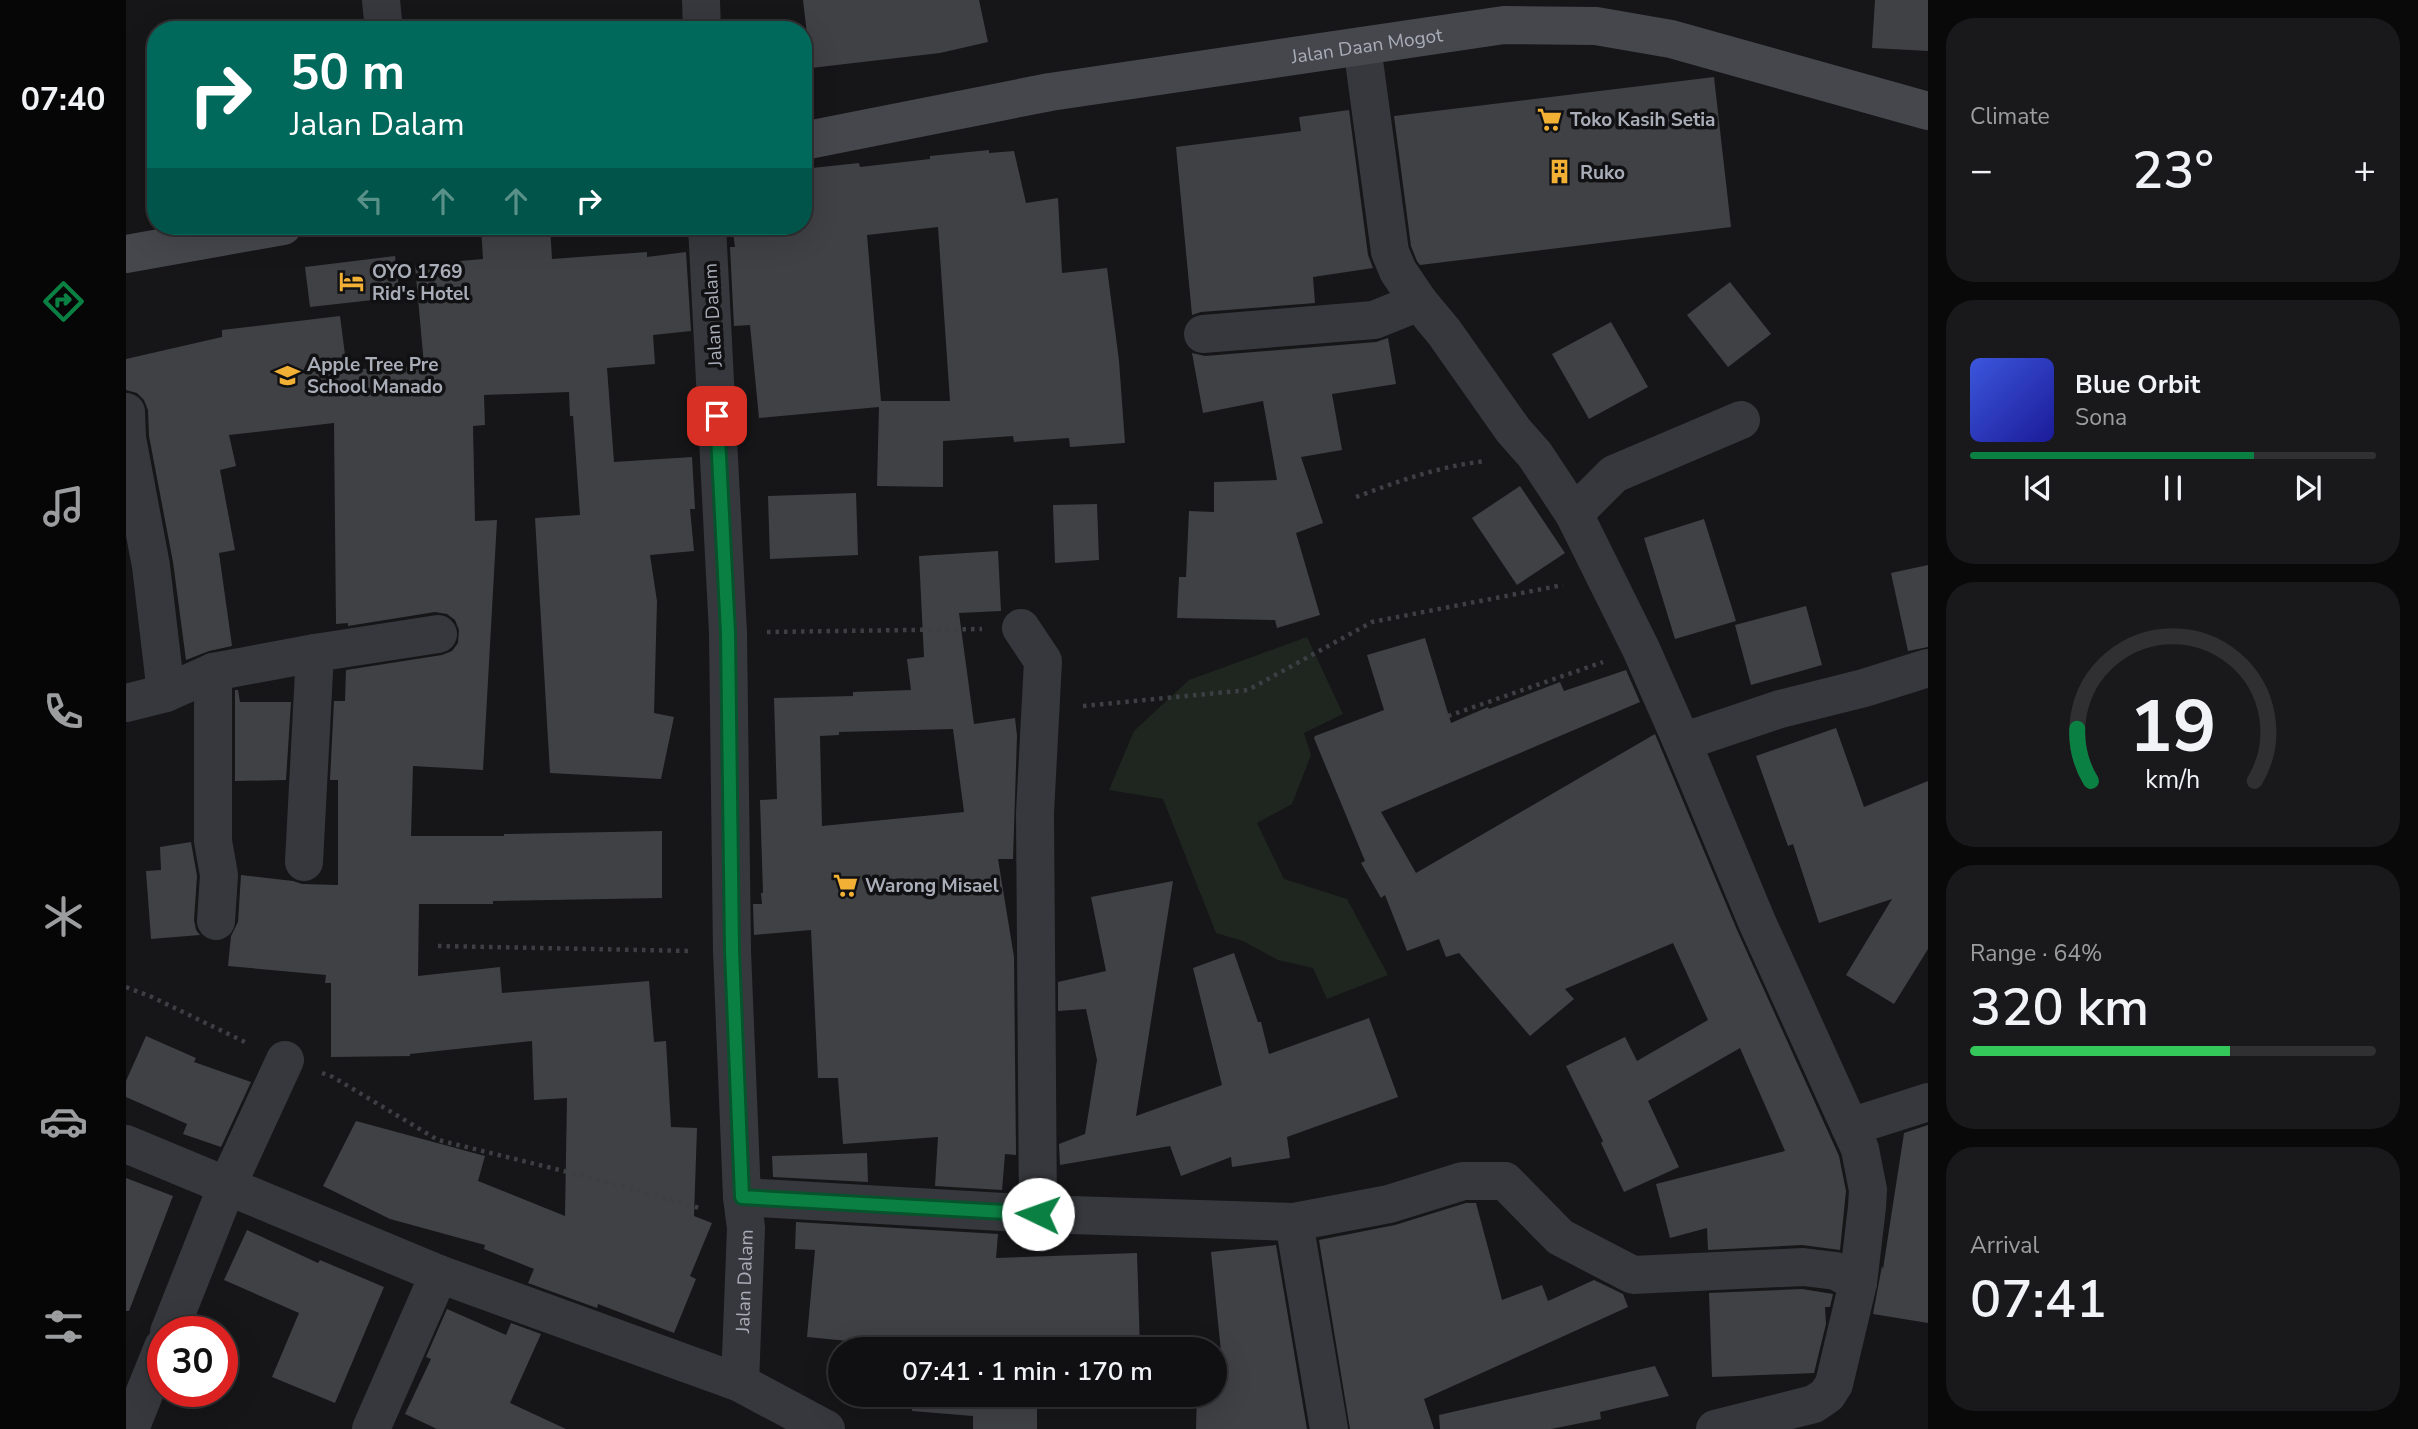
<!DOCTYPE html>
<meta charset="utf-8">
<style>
:root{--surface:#101012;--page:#19191b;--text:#f1f3f6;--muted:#9c9d9f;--line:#303032;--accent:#0b8043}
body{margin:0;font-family:"Nunito Sans",sans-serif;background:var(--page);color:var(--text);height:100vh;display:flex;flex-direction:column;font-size:26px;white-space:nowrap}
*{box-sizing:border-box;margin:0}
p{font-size:23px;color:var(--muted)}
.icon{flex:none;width:38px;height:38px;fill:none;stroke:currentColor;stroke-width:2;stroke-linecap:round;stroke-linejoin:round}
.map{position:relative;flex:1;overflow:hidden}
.drawer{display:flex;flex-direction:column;gap:18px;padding:18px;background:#09090a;width:490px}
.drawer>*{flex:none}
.top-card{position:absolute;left:21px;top:21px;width:665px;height:214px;border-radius:28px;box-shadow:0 7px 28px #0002,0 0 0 2px var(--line);background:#00695c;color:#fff;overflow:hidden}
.speed{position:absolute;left:21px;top:1316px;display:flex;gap:14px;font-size:35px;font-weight:700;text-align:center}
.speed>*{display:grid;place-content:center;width:91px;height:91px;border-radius:50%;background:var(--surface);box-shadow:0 7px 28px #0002,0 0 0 2px var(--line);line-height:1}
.speed .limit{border:10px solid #d22;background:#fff;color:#111}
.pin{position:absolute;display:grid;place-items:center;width:60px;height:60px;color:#fff;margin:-30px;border-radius:14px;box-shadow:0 4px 10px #0006}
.me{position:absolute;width:77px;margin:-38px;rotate:273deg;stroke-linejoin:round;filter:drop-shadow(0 0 5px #0008)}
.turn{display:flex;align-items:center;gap:24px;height:147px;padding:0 28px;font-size:32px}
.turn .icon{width:91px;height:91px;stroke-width:2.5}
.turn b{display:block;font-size:49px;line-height:60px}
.lanes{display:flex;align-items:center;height:66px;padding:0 28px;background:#0003;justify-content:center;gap:35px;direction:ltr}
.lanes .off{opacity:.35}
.big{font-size:52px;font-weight:600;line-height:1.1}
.drawer .widget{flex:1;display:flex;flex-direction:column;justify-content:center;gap:10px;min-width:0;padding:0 24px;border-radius:28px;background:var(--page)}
.drawer .dial{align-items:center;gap:0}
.dial svg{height:182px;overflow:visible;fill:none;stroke:var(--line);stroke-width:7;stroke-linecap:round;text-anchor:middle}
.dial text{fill:var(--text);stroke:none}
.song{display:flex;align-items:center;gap:21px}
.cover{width:84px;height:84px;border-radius:10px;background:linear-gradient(135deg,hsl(230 70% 55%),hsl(240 70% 35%))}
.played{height:7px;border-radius:4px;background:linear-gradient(90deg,var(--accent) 70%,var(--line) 70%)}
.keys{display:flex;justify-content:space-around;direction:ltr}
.heat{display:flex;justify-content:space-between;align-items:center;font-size:38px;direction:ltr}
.charge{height:10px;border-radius:5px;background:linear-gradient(90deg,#34c759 64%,var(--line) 0)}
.trip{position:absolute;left:702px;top:1337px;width:399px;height:70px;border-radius:35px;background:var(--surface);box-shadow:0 7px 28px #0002,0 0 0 2px var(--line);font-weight:600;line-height:70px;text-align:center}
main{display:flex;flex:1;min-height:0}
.tabs{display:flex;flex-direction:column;width:126px;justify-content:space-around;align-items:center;background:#060607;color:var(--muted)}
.tabs .icon{width:49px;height:49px}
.tabs .on{color:var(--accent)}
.tabs b{font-size:32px;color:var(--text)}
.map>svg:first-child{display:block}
</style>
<main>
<nav class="tabs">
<b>07:40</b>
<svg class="icon on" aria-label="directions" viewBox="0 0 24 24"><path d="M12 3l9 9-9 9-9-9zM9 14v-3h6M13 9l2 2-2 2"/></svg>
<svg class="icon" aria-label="music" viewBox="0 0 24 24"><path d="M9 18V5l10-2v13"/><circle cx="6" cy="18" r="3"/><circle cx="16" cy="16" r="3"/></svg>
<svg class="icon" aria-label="phone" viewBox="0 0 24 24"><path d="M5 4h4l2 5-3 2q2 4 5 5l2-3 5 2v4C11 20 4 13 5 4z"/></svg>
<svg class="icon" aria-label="climate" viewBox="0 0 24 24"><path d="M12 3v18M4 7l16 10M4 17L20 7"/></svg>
<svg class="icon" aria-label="car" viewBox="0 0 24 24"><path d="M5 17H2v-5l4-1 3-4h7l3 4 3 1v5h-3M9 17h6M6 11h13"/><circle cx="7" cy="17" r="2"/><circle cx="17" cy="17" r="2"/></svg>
<svg class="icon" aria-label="filters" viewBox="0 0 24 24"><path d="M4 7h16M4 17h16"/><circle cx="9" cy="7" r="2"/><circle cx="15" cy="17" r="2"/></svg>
</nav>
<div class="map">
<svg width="1802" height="1429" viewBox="0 0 1802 1429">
<rect width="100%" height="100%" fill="#161618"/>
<!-- green -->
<path fill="#1e261f" d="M 1181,637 L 1217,714 L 1178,733 L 1185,755 L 1166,804 L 1131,823 L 1158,879 L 1221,899 L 1262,975 L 1201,999 L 1187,968 L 1152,960 L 1117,941 L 1090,933 L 1037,799 L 983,790 L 1008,731 L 1063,680 Z"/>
<!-- building -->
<path fill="#404145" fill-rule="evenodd" d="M 677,0 L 853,0 L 862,42 L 814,53 L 685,68 Z
M 1749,0 L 1802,0 L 1802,51 L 1746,48 Z
M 1588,77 L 1605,227 L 1294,265 L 1291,261 L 1285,246 L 1268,116 Z
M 1223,110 L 1242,255 L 1247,268 L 1187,277 L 1189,303 L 1075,312 L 1066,315 L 1050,147 L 1175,131 L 1173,117 Z
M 863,150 L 863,153 L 888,151 L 900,203 L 932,198 L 936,273 L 981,268 L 993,361 L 999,443 L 944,447 L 943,438 L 888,442 L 887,436 L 817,441 L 817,487 L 751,486 L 753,407 L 633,418 L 624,325 L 608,326 L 604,247 L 609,247 L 606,226 L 677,226 L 677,169 L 733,163 L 734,167 L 804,159 L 804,156 ZM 812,227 L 824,401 L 755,401 L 741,235 Z
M 378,226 L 424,226 L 426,259 L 521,252 L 521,257 L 560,252 L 565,331 L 527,335 L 529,364 L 481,368 L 488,462 L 566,457 L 569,509 L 564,509 L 568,551 L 524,555 L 531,601 L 528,713 L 548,717 L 535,779 L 424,773 L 409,518 L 454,515 L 447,416 L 444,416 L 443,392 L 358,395 L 359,425 L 347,426 L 349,521 L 371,520 L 357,770 L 287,766 L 285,836 L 378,836 L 378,834 L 536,831 L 536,898 L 367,901 L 367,904 L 293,904 L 292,976 L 374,967 L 376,993 L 523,981 L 528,1042 L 540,1041 L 545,1127 L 571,1128 L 568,1216 L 586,1223 L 564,1276 L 570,1279 L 548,1333 L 472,1304 L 471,1308 L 402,1283 L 408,1269 L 358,1249 L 359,1245 L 264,1219 L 197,1186 L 230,1121 L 359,1156 L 352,1181 L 439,1216 L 441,1098 L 408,1100 L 406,1041 L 284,1054 L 284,1056 L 205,1057 L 205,983 L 199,983 L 200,975 L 102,966 L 105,936 L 112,922 L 115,875 L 167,881 L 176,884 L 212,885 L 212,780 L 204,780 L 208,701 L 219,701 L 220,670 L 316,655 L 326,651 L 332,643 L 333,630 L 329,620 L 321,614 L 309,612 L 222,626 L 222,623 L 210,624 L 208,423 L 103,435 L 110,466 L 94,470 L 109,550 L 93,553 L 106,646 L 83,651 L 60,660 L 47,562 L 23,436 L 22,410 L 18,400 L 11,393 L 0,390 L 0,359 L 96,337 L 96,330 L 214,316 L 221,370 L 298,365 L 289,265 L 357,259 L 355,227 Z
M 269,256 L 274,297 L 184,307 L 179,267 Z
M 1604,282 L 1645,334 L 1602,367 L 1561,315 Z
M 1485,322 L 1522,387 L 1463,419 L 1426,354 Z
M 1262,338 L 1270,384 L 1206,394 L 1216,450 L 1175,457 L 1197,523 L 1170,533 L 1194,615 L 1151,628 L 1149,620 L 1051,618 L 1053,577 L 1060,577 L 1063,511 L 1088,512 L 1088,482 L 1151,480 L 1137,401 L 1077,413 L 1066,353 L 1079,356 L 1250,342 Z
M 1394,486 L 1439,553 L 1391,585 L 1346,518 Z
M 730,493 L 732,555 L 644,559 L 642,496 Z
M 971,504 L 973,560 L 929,563 L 927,505 Z
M 1578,519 L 1610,621 L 1549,639 L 1518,538 Z
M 872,551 L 875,611 L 833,613 L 848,724 L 889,718 L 891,736 L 887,859 L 872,859 L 888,957 L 890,1155 L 879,1154 L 876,1190 L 809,1186 L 812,1137 L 717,1144 L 712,1078 L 692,1078 L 685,930 L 628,935 L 627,904 L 636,904 L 635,893 L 637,893 L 634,800 L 651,799 L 648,698 L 727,696 L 727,692 L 785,690 L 781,659 L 798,657 L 793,556 ZM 827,729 L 838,812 L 696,826 L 694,736 L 713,735 L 713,732 Z
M 1802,565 L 1802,647 L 1782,651 L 1765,573 Z
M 1680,606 L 1696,665 L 1625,685 L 1609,625 Z
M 1299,638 L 1325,723 L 1362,707 L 1363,709 L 1434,682 L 1438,691 L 1500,670 L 1514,702 L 1255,812 L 1290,873 L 1529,734 L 1611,930 L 1713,1156 L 1720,1191 L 1714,1250 L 1676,1245 L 1582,1250 L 1581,1228 L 1544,1238 L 1530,1184 L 1659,1151 L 1614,1048 L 1522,1101 L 1553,1167 L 1498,1192 L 1475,1143 L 1477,1141 L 1440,1066 L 1499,1037 L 1511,1061 L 1582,1020 L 1547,943 L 1439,989 L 1448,999 L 1404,1036 L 1333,953 L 1320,957 L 1313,939 L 1281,951 L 1259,895 L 1255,898 L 1235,863 L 1239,861 L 1188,738 L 1189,736 L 1258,710 L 1241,655 Z
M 109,690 L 112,690 L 114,702 L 165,702 L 160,780 L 109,781 Z
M 1710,728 L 1738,807 L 1802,781 L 1802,949 L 1768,1004 L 1720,975 L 1766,899 L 1693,923 L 1667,844 L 1662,846 L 1630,756 Z
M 65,842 L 71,876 L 68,920 L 70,930 L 74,935 L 25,939 L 20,871 L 35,870 L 34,847 Z
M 1047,881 L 1010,1116 L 1096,1085 L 1067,968 L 1108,953 L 1132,1022 L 1135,1022 L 1143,1054 L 1243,1018 L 1272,1097 L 1161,1137 L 1164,1158 L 1106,1167 L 1105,1157 L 1055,1176 L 1044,1146 L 934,1165 L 933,1144 L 959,1134 L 971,1060 L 960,1009 L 932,1011 L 932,982 L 980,971 L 965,897 Z
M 20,1036 L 70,1058 L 68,1062 L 125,1082 L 95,1147 L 57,1134 L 61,1124 L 0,1097 L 0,1081 Z
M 1802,1125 L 1802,1323 L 1747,1314 L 1756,1266 L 1757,1269 L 1778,1133 Z
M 741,1153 L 742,1182 L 647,1177 L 646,1156 Z
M 0,1178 L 47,1196 L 3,1311 L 0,1311 Z
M 1340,1203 L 1350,1203 L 1376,1300 L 1416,1285 L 1422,1301 L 1468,1280 L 1497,1294 L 1502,1307 L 1298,1399 L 1308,1429 L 1224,1429 L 1193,1240 L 1269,1225 Z
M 670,1222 L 872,1234 L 870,1258 L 1011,1253 L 1014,1349 L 722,1349 L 722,1341 L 681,1337 L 689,1250 L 669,1249 Z
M 121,1230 L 192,1263 L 194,1260 L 258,1287 L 209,1403 L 146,1377 L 173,1313 L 98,1280 Z
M 1150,1245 L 1181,1429 L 1070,1429 L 1071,1395 L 1088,1395 L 1088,1382 L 1098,1382 L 1085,1252 Z
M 1676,1289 L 1707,1294 L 1704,1307 L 1699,1307 L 1700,1324 L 1688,1373 L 1586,1377 L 1583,1293 Z
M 321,1309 L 380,1335 L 385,1323 L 415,1334 L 384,1403 L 440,1429 L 311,1429 L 279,1414 L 305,1359 L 300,1357 Z
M 1529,1366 L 1543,1396 L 1474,1412 L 1475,1419 L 1425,1429 L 1314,1429 L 1313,1415 Z
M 788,1395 L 911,1395 L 911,1429 L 847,1429 L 847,1416 L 786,1411 Z"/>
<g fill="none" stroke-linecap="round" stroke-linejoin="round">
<!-- path -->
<path stroke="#3d3f44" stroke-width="4.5" stroke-dasharray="3.5 5" stroke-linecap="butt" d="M 1230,497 C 1273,481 1314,466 1360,461
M 641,632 L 856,629
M 957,706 L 1122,690 L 1246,622 L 1437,585
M 1322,716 L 1477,662
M 312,946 L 566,951
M 0,987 L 26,997 L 123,1044
M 196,1073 L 207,1077 L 312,1140 L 462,1177 L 577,1209"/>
<!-- minor -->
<g stroke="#37383d" stroke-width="38">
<path d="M 575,0 L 576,30"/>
<path d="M 1236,46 L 1264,252 L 1272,271 L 1293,302 L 1318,332 L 1387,430 L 1409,455 L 1448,514 L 1515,649 L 1556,742 L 1631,922 L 1734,1149 L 1742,1190 L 1741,1207 L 1732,1283 L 1708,1384 L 1701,1395 L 1688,1404 L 1589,1429"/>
<path d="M 1077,334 L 1248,320 L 1293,302"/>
<path d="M 0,412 L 1,438 L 25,566 L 40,693"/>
<path d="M 1448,514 L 1488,474 L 1615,420"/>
<path d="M 895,628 L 917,661 L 909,813 L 912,1214"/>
<path d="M 87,672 L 87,841 L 93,875 L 90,921"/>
<path d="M 0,703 L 40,693 L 87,672 L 189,653 L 312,634"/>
<path d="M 1556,742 L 1654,709 L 1738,688 L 1802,668"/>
<path d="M 178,862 L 189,653"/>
<path d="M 1724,1127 L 1802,1102"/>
<path id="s1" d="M 0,1144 L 313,1274 L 614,1383 L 620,1228 L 616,1197 L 606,951 L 602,633 L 581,226"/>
<path d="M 616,1197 L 912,1214 L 1168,1222 L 1263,1204 L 1337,1181 L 1379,1181 L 1434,1237 L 1507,1275 L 1677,1267 L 1710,1271 L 1732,1283"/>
<path d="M 1168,1222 L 1203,1429"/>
<path d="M 43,1332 L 101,1186 L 159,1060"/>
<path d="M 614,1383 L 700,1429"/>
<path d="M 4,1429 L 37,1347"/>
<path d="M 245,1429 L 313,1274"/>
</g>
<!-- tertiary -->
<path stroke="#37383d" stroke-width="38" d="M 255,0 L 258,30"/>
<!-- secondary -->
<g stroke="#45474d" stroke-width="38">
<path id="s2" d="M 677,141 L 924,92 L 1378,25 L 1470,26 L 1545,39 L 1802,111"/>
<path d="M 0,254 L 157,226"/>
</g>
</g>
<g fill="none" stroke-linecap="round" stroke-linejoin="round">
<defs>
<path id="route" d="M 591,416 L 602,633 L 606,951 L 616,1197 L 912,1214"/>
</defs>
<!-- route casing -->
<use href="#route" stroke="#07532c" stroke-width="18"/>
<!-- route -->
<use href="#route" stroke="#0b8043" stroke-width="12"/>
</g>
<!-- icons -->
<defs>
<symbol id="supermarket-bare" viewBox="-9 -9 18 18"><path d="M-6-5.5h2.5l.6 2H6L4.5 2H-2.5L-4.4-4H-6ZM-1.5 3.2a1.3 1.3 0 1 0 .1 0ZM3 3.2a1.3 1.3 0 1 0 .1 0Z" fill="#f2b134" stroke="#111113" stroke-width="2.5" paint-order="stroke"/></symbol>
<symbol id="building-bare" viewBox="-9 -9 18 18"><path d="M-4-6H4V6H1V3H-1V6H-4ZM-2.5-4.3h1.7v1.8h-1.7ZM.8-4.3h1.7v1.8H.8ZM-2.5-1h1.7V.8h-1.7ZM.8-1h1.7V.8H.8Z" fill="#f2b134" stroke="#111113" stroke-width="2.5" paint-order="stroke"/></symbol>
<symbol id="hotel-bare" viewBox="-9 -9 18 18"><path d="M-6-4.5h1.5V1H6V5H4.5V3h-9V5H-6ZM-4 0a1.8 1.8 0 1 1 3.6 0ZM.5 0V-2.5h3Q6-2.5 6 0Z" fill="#f2b134" stroke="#111113" stroke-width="2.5" paint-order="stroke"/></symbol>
<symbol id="school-bare" viewBox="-9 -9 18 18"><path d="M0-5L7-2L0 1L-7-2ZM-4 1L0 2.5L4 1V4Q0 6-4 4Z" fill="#f2b134" stroke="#111113" stroke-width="2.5" paint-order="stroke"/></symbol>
</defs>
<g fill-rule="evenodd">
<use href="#supermarket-bare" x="1406" y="102" width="35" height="35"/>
<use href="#building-bare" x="1416" y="154" width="35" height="35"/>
<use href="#hotel-bare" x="208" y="264" width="35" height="35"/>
<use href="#school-bare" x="144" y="358" width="35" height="35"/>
<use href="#supermarket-bare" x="702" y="868" width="35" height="35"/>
</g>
<g text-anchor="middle" stroke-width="7" stroke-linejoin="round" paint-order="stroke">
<!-- street labels -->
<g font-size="19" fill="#a8adb8" stroke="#111113">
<text dy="7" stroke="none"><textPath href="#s2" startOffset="572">Jalan Daan Mogot</textPath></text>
<text transform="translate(586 315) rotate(-93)" y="7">Jalan Dalam</text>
<text dy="7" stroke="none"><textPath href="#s1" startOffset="761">Jalan Dalam</textPath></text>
</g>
<!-- poi labels -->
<g font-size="19" font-weight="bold" fill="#a8adb8" stroke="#111113" text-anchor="start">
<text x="1444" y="126">Toko Kasih Setia</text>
<text x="1454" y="179">Ruko</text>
<text x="246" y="278">OYO 1769<tspan x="246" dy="22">Rid's Hotel</tspan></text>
<text x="181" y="371">Apple Tree Pre<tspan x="181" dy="22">School Manado</tspan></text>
<text x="739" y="892">Warong Misael</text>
</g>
</g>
</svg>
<div class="speed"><div class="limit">30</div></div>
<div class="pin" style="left:591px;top:416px;background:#d93025"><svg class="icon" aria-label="arrive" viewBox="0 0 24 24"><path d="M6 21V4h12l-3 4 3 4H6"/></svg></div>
<svg class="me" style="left:912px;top:1214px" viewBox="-20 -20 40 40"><circle r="19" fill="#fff"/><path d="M0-13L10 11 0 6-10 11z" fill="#0b8043"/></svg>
<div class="trip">07:41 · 1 min · 170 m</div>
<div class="top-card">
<div class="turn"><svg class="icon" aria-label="right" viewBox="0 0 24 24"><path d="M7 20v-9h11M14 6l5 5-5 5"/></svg><div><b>50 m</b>Jalan Dalam</div></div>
<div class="lanes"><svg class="icon off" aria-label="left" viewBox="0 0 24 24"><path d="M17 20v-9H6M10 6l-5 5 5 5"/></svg><svg class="icon off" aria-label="ahead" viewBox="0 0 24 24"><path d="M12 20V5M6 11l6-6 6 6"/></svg><svg class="icon off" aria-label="ahead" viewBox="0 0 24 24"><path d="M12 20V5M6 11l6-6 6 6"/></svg><svg class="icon" aria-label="right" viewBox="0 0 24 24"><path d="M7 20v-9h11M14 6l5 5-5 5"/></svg></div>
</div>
</div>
<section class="drawer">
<div class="widget"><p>Climate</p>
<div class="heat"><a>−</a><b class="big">23°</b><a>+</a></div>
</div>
<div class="widget">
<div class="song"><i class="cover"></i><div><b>Blue Orbit</b><p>Sona</p></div></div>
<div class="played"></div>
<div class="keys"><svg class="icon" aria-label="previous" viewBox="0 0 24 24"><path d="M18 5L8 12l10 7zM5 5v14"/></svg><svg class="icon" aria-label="pause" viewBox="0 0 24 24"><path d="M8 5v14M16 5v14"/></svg><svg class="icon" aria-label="next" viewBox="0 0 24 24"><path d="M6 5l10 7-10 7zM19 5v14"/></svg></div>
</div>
<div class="widget dial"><svg viewBox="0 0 100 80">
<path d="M14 69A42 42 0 1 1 86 69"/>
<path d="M14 69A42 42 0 0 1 8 46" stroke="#0b8043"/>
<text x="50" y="56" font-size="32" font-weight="700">19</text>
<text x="50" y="72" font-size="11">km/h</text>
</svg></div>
<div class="widget"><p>Range · 64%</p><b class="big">320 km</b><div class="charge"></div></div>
<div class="widget"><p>Arrival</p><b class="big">07:41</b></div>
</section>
</main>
